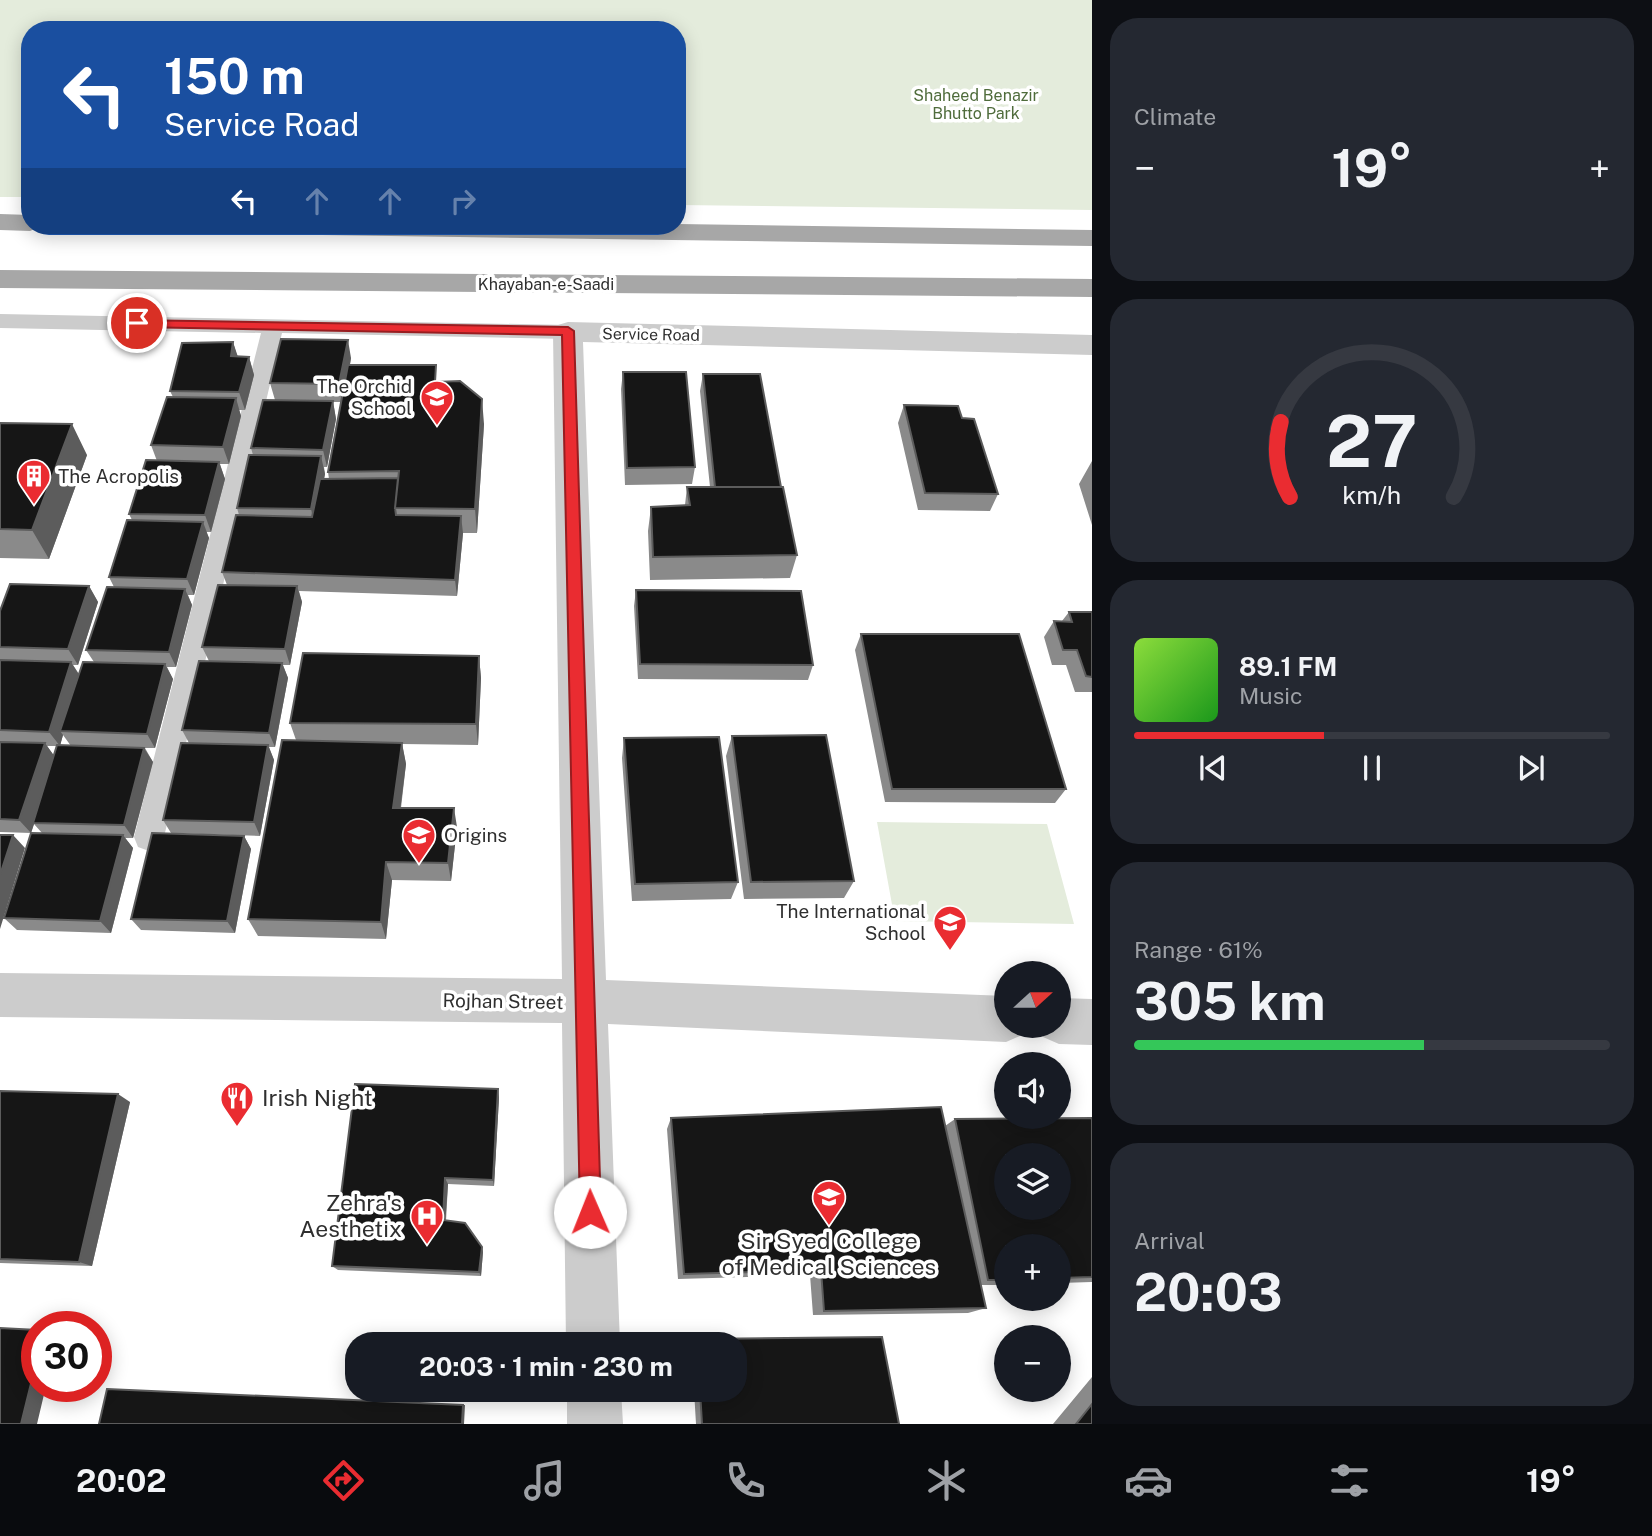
<!DOCTYPE html>
<meta charset="utf-8">
<style>
:root{--surface:#171b24;--page:#242831;--text:#f1f3f6;--muted:#9ea1a6;--line:#363941;--accent:#ea2c31}
body{margin:0;font-family:"Public Sans",sans-serif;background:var(--page);color:var(--text);height:100vh;display:flex;flex-direction:column;font-size:26px;white-space:nowrap}
*{box-sizing:border-box;margin:0}
p{font-size:23px;color:var(--muted)}
.icon{flex:none;width:38px;height:38px;fill:none;stroke:currentColor;stroke-width:2;stroke-linecap:round;stroke-linejoin:round}
.map{position:relative;flex:1;overflow:hidden}
.details{display:flex;flex-direction:column;gap:18px;padding:18px;background:#0d0f14;width:560px}
.details>*{flex:none}
.guide{position:absolute;left:21px;top:21px;width:665px;height:214px;border-radius:28px;box-shadow:0 4px 18px #0003;background:#1a4fa0;color:#fff;overflow:hidden}
.needle{width:46px;rotate:69deg}
.buttons{position:absolute;left:994px;top:961px;display:grid;gap:14px}
.buttons a{display:grid;place-items:center;width:77px;height:77px;border-radius:50%;background:var(--surface);box-shadow:0 4px 18px #0003;font-size:35px}
.speed{position:absolute;left:21px;top:1311px;display:flex;gap:14px;font-size:35px;font-weight:700;text-align:center}
.speed>*{display:grid;place-content:center;width:91px;height:91px;border-radius:50%;background:var(--surface);box-shadow:0 4px 18px #0003;line-height:1}
.speed .limit{border:10px solid #d22;background:#fff;color:#111}
.pin{position:absolute;display:grid;place-items:center;width:60px;height:60px;color:#fff;margin:-30px;border:4px solid #fff;border-radius:50%;box-shadow:0 2px 7px #0007}
.me{position:absolute;width:77px;margin:-38px;rotate:359deg;stroke-linejoin:round;filter:drop-shadow(0 0 5px #0008)}
.turn{display:flex;align-items:center;gap:24px;height:147px;padding:0 28px;font-size:32px}
.turn .icon{width:91px;height:91px;stroke-width:2.5}
.turn b{display:block;font-size:49px;line-height:60px}
.lanes{display:flex;align-items:center;height:66px;padding:0 28px;background:#0003;justify-content:center;gap:35px;direction:ltr}
.lanes .off{opacity:.35}
.big{font-size:52px;font-weight:700;line-height:1.1}
.details .tile{flex:1;display:flex;flex-direction:column;justify-content:center;gap:10px;min-width:0;padding:0 24px;border-radius:28px;background:var(--page)}
.details .dial{align-items:center;gap:0}
.dial svg{height:182px;overflow:visible;fill:none;stroke:var(--line);stroke-width:7;stroke-linecap:round;text-anchor:middle}
.dial text{fill:var(--text);stroke:none}
.song{display:flex;align-items:center;gap:21px}
.cover{width:84px;height:84px;border-radius:10px;background:linear-gradient(135deg,hsl(90 70% 55%),hsl(120 70% 35%))}
.played{height:7px;border-radius:4px;background:linear-gradient(90deg,var(--accent) 40%,var(--line) 40%)}
.keys{display:flex;justify-content:space-around;direction:ltr}
.heat{display:flex;justify-content:space-between;align-items:center;font-size:38px;direction:ltr}
.charge{height:10px;border-radius:5px;background:linear-gradient(90deg,#34c759 61%,var(--line) 0)}
.trip{position:absolute;left:345px;top:1332px;width:402px;height:70px;border-radius:28px;background:var(--surface);box-shadow:0 4px 18px #0003;font-weight:700;line-height:70px;text-align:center}
.menu{display:flex;height:112px;justify-content:space-around;align-items:center;background:#090b0e;color:var(--muted)}
.menu .icon{width:49px;height:49px}
.menu .active{color:var(--accent)}
.menu b{font-size:32px;color:var(--text)}
main{display:flex;flex:1;min-height:0}
.map>svg:first-child{display:block}
</style>
<main>
<div class="map">
<svg width="1092" height="1424" viewBox="0 0 1092 1424">
<rect width="100%" height="100%" fill="#fff"/>
<!-- green -->
<path fill="#e4ecdc" d="M 0,0 L 1092,0 L 1092,210 L 677,205 L 677,30 L 30,30 L 30,197 L 0,197 Z
M 877,822 L 1047,824 L 1074,924 L 895,921 Z"/>
<g fill="none" stroke-linecap="round" stroke-linejoin="round">
<!-- service -->
<path fill="#ccc" fill-rule="evenodd" d="M 0,314 L 568,325 L 579,332 L 568,339 L 282,333 L 164,837 L 160,847 L 149,851 L 138,847 L 134,837 L 261,333 L 0,328 Z"/>
<!-- minor -->
<path fill="#ccc" fill-rule="evenodd" d="M 568,322 L 1092,335 L 1092,355 L 583,342 L 606,980 L 1006,996 L 1006,1026 L 1026,1026 L 1022,1035 L 1006,1042 L 608,1024 L 620,1344 L 566,1344 L 562,1023 L 0,1017 L 0,973 L 562,979 L 553,332 L 558,325 Z
M 1059,998 L 1092,999 L 1092,1045 L 1059,1044 L 1043,1037 L 1038,1026 L 1059,1026 Z
M 567,1390 L 621,1390 L 623,1424 L 567,1424 Z"/>
<!-- primary -->
<path fill="#a7a7a7" fill-rule="evenodd" d="M 0,214 L 30,215 L 30,226 L 42,226 L 30,231 L 0,230 Z
M 677,224 L 1092,230 L 1092,246 L 250,234 L 240,232 L 236,226 Z
M 0,270 L 1092,279 L 1092,297 L 0,288 Z"/>
</g>
<!-- wall -->
<path fill="#8a8a8a" fill-rule="evenodd" d="M 233,342 L 237,356 L 249,357 L 254,375 L 245,410 L 239,410 L 241,416 L 229,464 L 220,464 L 225,479 L 211,532 L 206,532 L 209,538 L 194,595 L 188,595 L 192,605 L 176,667 L 167,667 L 173,679 L 155,748 L 145,748 L 153,762 L 133,838 L 125,838 L 133,848 L 111,933 L 17,930 L 4,918 L 31,833 L 0,832 L 0,611 L 89,586 L 98,602 L 78,665 L 73,665 L 79,674 L 94,662 L 86,650 L 114,587 L 109,577 L 132,520 L 129,514 L 157,461 L 151,445 L 173,397 L 170,391 ZM 63,735 L 71,746 L 60,745 ZM 47,746 L 57,746 L 54,756 ZM 34,824 L 42,833 L 31,833 Z
M 351,358 L 350,365 L 438,382 L 484,424 L 477,533 L 463,533 L 457,596 L 299,591 L 302,602 L 290,665 L 283,665 L 288,678 L 275,747 L 269,747 L 274,760 L 260,836 L 171,833 L 163,820 L 189,743 L 182,730 L 209,661 L 202,647 L 227,585 L 222,572 L 239,515 L 237,508 L 253,455 L 251,448 L 275,400 L 270,383 ZM 333,402 L 341,402 L 328,472 L 329,479 L 324,479 L 325,474 L 324,467 L 327,467 L 336,419 Z
M 623,372 L 695,467 L 692,484 L 625,485 L 621,389 Z
M 703,374 L 781,487 L 797,555 L 790,578 L 650,580 L 648,531 L 651,507 L 685,505 L 687,487 L 710,487 L 700,391 Z
M 904,405 L 962,418 L 998,494 L 990,511 L 918,510 L 898,423 Z
M 0,423 L 87,455 L 49,559 L 0,558 Z
M 1092,461 L 1092,525 L 1079,484 Z
M 636,590 L 813,665 L 808,680 L 638,679 L 634,606 Z
M 1069,612 L 1092,612 L 1092,692 L 1075,692 L 1066,665 L 1052,665 L 1044,637 L 1054,621 L 1062,621 Z
M 861,634 L 1066,789 L 1055,803 L 885,802 L 855,650 Z
M 479,656 L 481,678 L 478,745 L 402,744 L 406,764 L 401,808 L 457,827 L 451,881 L 392,880 L 386,939 L 258,936 L 248,919 L 296,740 L 290,723 Z
M 732,736 L 854,881 L 844,898 L 744,899 L 726,756 Z
M 624,738 L 738,882 L 731,899 L 632,901 L 622,758 Z
M 244,836 L 251,849 L 235,933 L 141,930 L 131,919 Z
M 498,1089 L 499,1098 L 494,1186 L 448,1184 L 446,1221 L 482,1247 L 483,1252 L 481,1276 L 338,1270 L 332,1266 Z
M 0,1091 L 130,1102 L 92,1266 L 0,1263 Z
M 671,1118 L 945,1126 L 955,1119 L 1092,1118 L 1092,1282 L 1059,1283 L 1059,1246 L 1006,1246 L 1006,1285 L 980,1285 L 986,1308 L 968,1313 L 813,1315 L 810,1275 L 678,1279 L 667,1129 Z
M 882,1337 L 899,1424 L 696,1424 L 694,1390 L 735,1390 L 735,1344 L 691,1344 L 691,1342 L 697,1339 Z
M 1092,1377 L 1092,1424 L 1053,1424 Z"/>
<!-- shaded-wall -->
<path fill="#5c5c5c" d="M 348,340 L 351,358 L 343,402 L 339,384 Z
M 233,342 L 239,360 L 231,356 Z
M 249,357 L 254,375 L 245,410 L 239,392 Z
M 236,398 L 241,416 L 229,464 L 223,447 Z
M 482,399 L 484,424 L 477,533 L 475,509 Z
M 333,401 L 336,419 L 327,467 L 323,450 Z
M 72,424 L 87,455 L 49,559 L 32,530 Z
M 321,456 L 325,474 L 315,526 L 311,509 Z
M 219,462 L 225,479 L 211,532 L 205,515 Z
M 461,516 L 463,533 L 457,596 L 455,580 Z
M 203,522 L 209,538 L 194,595 L 187,579 Z
M 89,586 L 98,602 L 78,665 L 68,649 Z
M 297,586 L 302,602 L 290,665 L 285,649 Z
M 185,589 L 192,605 L 176,667 L 169,652 Z
M 479,656 L 481,678 L 478,745 L 476,724 Z
M 71,662 L 81,678 L 60,731 L 63,735 L 60,746 L 49,732 Z
M 282,663 L 288,678 L 275,747 L 269,733 Z
M 165,664 L 173,679 L 155,748 L 147,734 Z
M 45,743 L 55,757 L 33,823 L 34,824 L 31,833 L 19,820 Z
M 402,743 L 406,764 L 398,827 L 393,808 Z
M 268,745 L 274,760 L 260,836 L 254,822 Z
M 144,748 L 153,762 L 133,838 L 124,825 Z
M 454,808 L 457,827 L 451,881 L 448,863 Z
M 13,835 L 25,848 L 0,929 L 0,875 Z
M 123,835 L 133,848 L 111,933 L 100,921 Z
M 244,836 L 251,849 L 235,933 L 227,921 Z
M 386,862 L 392,880 L 386,939 L 381,922 Z
M 498,1089 L 499,1098 L 494,1186 L 493,1180 Z
M 118,1094 L 130,1102 L 92,1266 L 79,1262 Z
M 445,1178 L 448,1184 L 445,1226 L 443,1220 Z
M 482,1247 L 483,1252 L 481,1276 L 479,1272 Z
M 37,1359 L 37,1386 L 46,1386 L 37,1424 L 21,1424 Z
M 463,1405 L 465,1405 L 464,1424 L 462,1424 Z"/>
<!-- building -->
<path fill="#161616" stroke="#5c5c5c" stroke-width="2" fill-rule="evenodd" d="M 281,339 L 348,340 L 339,384 L 270,383 Z
M 233,342 L 231,356 L 249,357 L 239,392 L 170,391 L 182,343 Z
M 348,365 L 436,365 L 435,382 L 460,381 L 482,399 L 475,509 L 395,508 L 399,471 L 328,472 Z
M 623,372 L 686,372 L 695,467 L 627,468 Z
M 703,374 L 760,374 L 781,487 L 715,487 Z
M 167,397 L 236,398 L 223,447 L 151,445 Z
M 263,400 L 333,401 L 323,450 L 251,448 Z
M 904,405 L 958,406 L 962,418 L 974,419 L 998,494 L 925,493 Z
M 0,423 L 72,424 L 32,530 L 0,529 Z
M 249,455 L 321,456 L 311,509 L 237,508 Z
M 146,460 L 219,462 L 205,515 L 129,514 Z
M 398,478 L 395,508 L 396,515 L 461,516 L 455,580 L 222,572 L 236,515 L 312,517 L 320,479 Z
M 687,487 L 783,487 L 797,555 L 653,557 L 651,507 L 690,505 Z
M 127,520 L 203,522 L 187,579 L 109,577 Z
M 10,584 L 89,586 L 68,649 L 0,647 L 0,611 Z
M 218,585 L 297,586 L 285,649 L 202,647 Z
M 107,587 L 185,589 L 169,652 L 86,650 Z
M 636,590 L 801,591 L 813,665 L 640,664 Z
M 1069,612 L 1092,612 L 1092,677 L 1086,676 L 1077,650 L 1063,650 L 1054,621 L 1072,622 Z
M 861,634 L 1019,634 L 1066,789 L 892,789 Z
M 303,653 L 479,656 L 476,724 L 290,723 Z
M 0,660 L 71,662 L 49,732 L 0,730 Z
M 199,661 L 282,663 L 269,733 L 182,730 Z
M 83,662 L 165,664 L 147,734 L 60,731 Z
M 826,735 L 854,881 L 751,882 L 732,736 Z
M 719,737 L 738,882 L 635,884 L 624,738 Z
M 282,740 L 402,743 L 393,808 L 454,808 L 448,863 L 386,862 L 381,922 L 248,919 Z
M 0,742 L 45,743 L 19,820 L 0,819 Z
M 181,743 L 268,745 L 254,822 L 163,820 Z
M 57,745 L 144,748 L 124,825 L 33,823 Z
M 31,833 L 123,835 L 100,921 L 4,918 Z
M 152,833 L 244,836 L 227,921 L 131,919 Z
M 0,835 L 13,835 L 0,875 Z
M 355,1084 L 498,1089 L 493,1180 L 445,1178 L 443,1220 L 465,1223 L 482,1247 L 479,1272 L 332,1266 Z
M 0,1091 L 118,1094 L 79,1262 L 0,1259 Z
M 941,1107 L 986,1308 L 824,1311 L 821,1270 L 684,1274 L 671,1118 Z
M 1092,1118 L 1092,1277 L 1059,1278 L 1059,1246 L 1006,1246 L 1006,1280 L 988,1280 L 955,1119 ZM 1006,1155 L 1059,1155 L 1059,1208 L 1006,1208 Z
M 0,1328 L 37,1330 L 37,1359 L 21,1424 L 0,1424 Z
M 882,1337 L 899,1424 L 702,1424 L 700,1390 L 735,1390 L 735,1344 L 697,1344 L 697,1339 Z
M 107,1389 L 463,1405 L 462,1424 L 99,1424 Z
M 1092,1404 L 1092,1424 L 1076,1424 Z"/>
<!-- route -->
<path fill="#ea2c31" stroke="#981d20" stroke-width="2" d="M 132,320 L 568,327 L 574,331 L 601,1212 L 598,1220 L 590,1223 L 583,1220 L 580,1212 L 562,335 L 137,327 L 132,326 Z"/>
<!-- icons -->
<defs>
<symbol id="school-pin" viewBox="-11 -11 22 30"><path d="M0 17L-7.5 6A9.5 9.5 0 1 1 7.5 6Z" fill="#ea2c31" stroke="#fff"/><path d="M0-5L7-2L0 1L-7-2ZM-4 1L0 2.5L4 1V4Q0 6-4 4Z" fill="#fff"/></symbol>
<symbol id="building-pin" viewBox="-11 -11 22 30"><path d="M0 17L-7.5 6A9.5 9.5 0 1 1 7.5 6Z" fill="#ea2c31" stroke="#fff"/><path d="M-4-6H4V6H1V3H-1V6H-4ZM-2.5-4.3h1.7v1.8h-1.7ZM.8-4.3h1.7v1.8H.8ZM-2.5-1h1.7V.8h-1.7ZM.8-1h1.7V.8H.8Z" fill="#fff"/></symbol>
<symbol id="restaurant-pin" viewBox="-11 -11 22 30"><path d="M0 17L-7.5 6A9.5 9.5 0 1 1 7.5 6Z" fill="#ea2c31" stroke="#fff"/><path d="M-5-6h1v4h1v-4h1v4h1v-4h1v5L-1.5 .5V6h-2V.5L-5-1ZM5-6V6H3V1.5H1.5Q1.5-4 5-6Z" fill="#fff"/></symbol>
<symbol id="university-pin" viewBox="-11 -11 22 30"><path d="M0 17L-7.5 6A9.5 9.5 0 1 1 7.5 6Z" fill="#ea2c31" stroke="#fff"/><path d="M0-5L7-2L0 1L-7-2ZM-4 1L0 2.5L4 1V4Q0 6-4 4Z" fill="#fff"/></symbol>
<symbol id="hospital-pin" viewBox="-11 -11 22 30"><path d="M0 17L-7.5 6A9.5 9.5 0 1 1 7.5 6Z" fill="#ea2c31" stroke="#fff"/><path d="M-5-5h3v3.5h4V-5h3V5h-3V1.5h-4V5h-3Z" fill="#fff"/></symbol>
</defs>
<g fill-rule="evenodd">
<use href="#school-pin" x="418" y="378" width="38" height="52"/>
<use href="#building-pin" x="15" y="457" width="38" height="52"/>
<use href="#school-pin" x="400" y="816" width="38" height="52"/>
<use href="#school-pin" x="931" y="903" width="38" height="52"/>
<use href="#restaurant-pin" x="218" y="1079" width="38" height="52"/>
<use href="#university-pin" x="810" y="1178" width="38" height="52"/>
<use href="#hospital-pin" x="408" y="1197" width="38" height="52"/>
</g>
<g text-anchor="middle" stroke-width="7" stroke-linejoin="round" paint-order="stroke">
<!-- far-park labels -->
<g font-size="16" fill="#4f6c3b" stroke="#fff">
<text x="976" y="101">Shaheed Benazir<tspan x="976" dy="18">Bhutto Park</tspan></text>
</g>
<!-- far-street labels -->
<g font-size="16" fill="#2f2f2f" stroke="#fff">
<text x="546" y="290">Khayaban-e-Saadi</text>
<text transform="translate(651 334) rotate(1)" y="6">Service Road</text>
</g>
<!-- poi labels -->
<g font-size="19" fill="#2f2f2f" stroke="#fff" text-anchor="end">
<text x="412" y="393">The Orchid<tspan x="412" dy="22">School</tspan></text>
<text x="58" y="483" text-anchor="start">The Acropolis</text>
<text x="444" y="842" text-anchor="start">Origins</text>
<text x="926" y="918">The International<tspan x="926" dy="22">School</tspan></text>
</g>
<!-- street labels -->
<g font-size="19" fill="#2f2f2f" stroke="#fff">
<text transform="translate(503 1001) rotate(1)" y="7">Rojhan Street</text>
</g>
<!-- near-poi labels -->
<g font-size="23" fill="#2f2f2f" stroke="#fff" text-anchor="start">
<text x="262" y="1106">Irish Night</text>
<text x="402" y="1211" text-anchor="end">Zehra's<tspan x="402" dy="26">Aesthetix</tspan></text>
<text x="829" y="1249" text-anchor="middle">Sir Syed College<tspan x="829" dy="26">of Medical Sciences</tspan></text>
</g>
</g>
</svg>
<div class="buttons">
<a><svg class="needle" viewBox="-14 -14 28 28"><path d="M0-13l5 13h-10z" fill="#e53935"/><path d="M0 13l5-13h-10z" fill="#9ea1a6"/></svg></a>
<a><svg class="icon" aria-label="sound" viewBox="0 0 24 24"><path d="M4 9h4l5-4v14l-5-4H4zM17 9q2 3 0 6"/></svg></a>
<a><svg class="icon" aria-label="layers" viewBox="0 0 24 24"><path d="M12 4l9 5-9 5-9-5zM3 14l9 5 9-5"/></svg></a>
<a>+</a>
<a>−</a>
</div>
<div class="speed"><div class="limit">30</div></div>
<div class="pin" style="left:137px;top:323px;background:#d93025"><svg class="icon" aria-label="arrive" viewBox="0 0 24 24"><path d="M6 21V4h12l-3 4 3 4H6"/></svg></div>
<svg class="me" style="left:590px;top:1212px" viewBox="-20 -20 40 40"><circle r="19" fill="#fff"/><path d="M0-13L10 11 0 6-10 11z" fill="#ea2c31"/></svg>
<div class="trip">20:03 · 1 min · 230 m</div>
<div class="guide">
<div class="turn"><svg class="icon" aria-label="left" viewBox="0 0 24 24"><path d="M17 20v-9H6M10 6l-5 5 5 5"/></svg><div><b>150 m</b>Service Road</div></div>
<div class="lanes"><svg class="icon" aria-label="left" viewBox="0 0 24 24"><path d="M17 20v-9H6M10 6l-5 5 5 5"/></svg><svg class="icon off" aria-label="ahead" viewBox="0 0 24 24"><path d="M12 20V5M6 11l6-6 6 6"/></svg><svg class="icon off" aria-label="ahead" viewBox="0 0 24 24"><path d="M12 20V5M6 11l6-6 6 6"/></svg><svg class="icon off" aria-label="right" viewBox="0 0 24 24"><path d="M7 20v-9h11M14 6l5 5-5 5"/></svg></div>
</div>
</div>
<section class="details">
<div class="tile"><p>Climate</p>
<div class="heat"><a>−</a><b class="big">19°</b><a>+</a></div>
</div>
<div class="tile dial"><svg viewBox="0 0 100 80">
<path d="M14 69A42 42 0 1 1 86 69"/>
<path d="M14 69A42 42 0 0 1 10 36" stroke="#ea2c31"/>
<text x="50" y="56" font-size="32" font-weight="700">27</text>
<text x="50" y="72" font-size="11">km/h</text>
</svg></div>
<div class="tile">
<div class="song"><i class="cover"></i><div><b>89.1 FM</b><p>Music</p></div></div>
<div class="played"></div>
<div class="keys"><svg class="icon" aria-label="previous" viewBox="0 0 24 24"><path d="M18 5L8 12l10 7zM5 5v14"/></svg><svg class="icon" aria-label="pause" viewBox="0 0 24 24"><path d="M8 5v14M16 5v14"/></svg><svg class="icon" aria-label="next" viewBox="0 0 24 24"><path d="M6 5l10 7-10 7zM19 5v14"/></svg></div>
</div>
<div class="tile"><p>Range · 61%</p><b class="big">305 km</b><div class="charge"></div></div>
<div class="tile"><p>Arrival</p><b class="big">20:03</b></div>
</section>
</main>
<nav class="menu">
<b>20:02</b>
<svg class="icon active" aria-label="directions" viewBox="0 0 24 24"><path d="M12 3l9 9-9 9-9-9zM9 14v-3h6M13 9l2 2-2 2"/></svg>
<svg class="icon" aria-label="music" viewBox="0 0 24 24"><path d="M9 18V5l10-2v13"/><circle cx="6" cy="18" r="3"/><circle cx="16" cy="16" r="3"/></svg>
<svg class="icon" aria-label="phone" viewBox="0 0 24 24"><path d="M5 4h4l2 5-3 2q2 4 5 5l2-3 5 2v4C11 20 4 13 5 4z"/></svg>
<svg class="icon" aria-label="climate" viewBox="0 0 24 24"><path d="M12 3v18M4 7l16 10M4 17L20 7"/></svg>
<svg class="icon" aria-label="car" viewBox="0 0 24 24"><path d="M5 17H2v-5l4-1 3-4h7l3 4 3 1v5h-3M9 17h6M6 11h13"/><circle cx="7" cy="17" r="2"/><circle cx="17" cy="17" r="2"/></svg>
<svg class="icon" aria-label="filters" viewBox="0 0 24 24"><path d="M4 7h16M4 17h16"/><circle cx="9" cy="7" r="2"/><circle cx="15" cy="17" r="2"/></svg>
<b>19°</b>
</nav>
